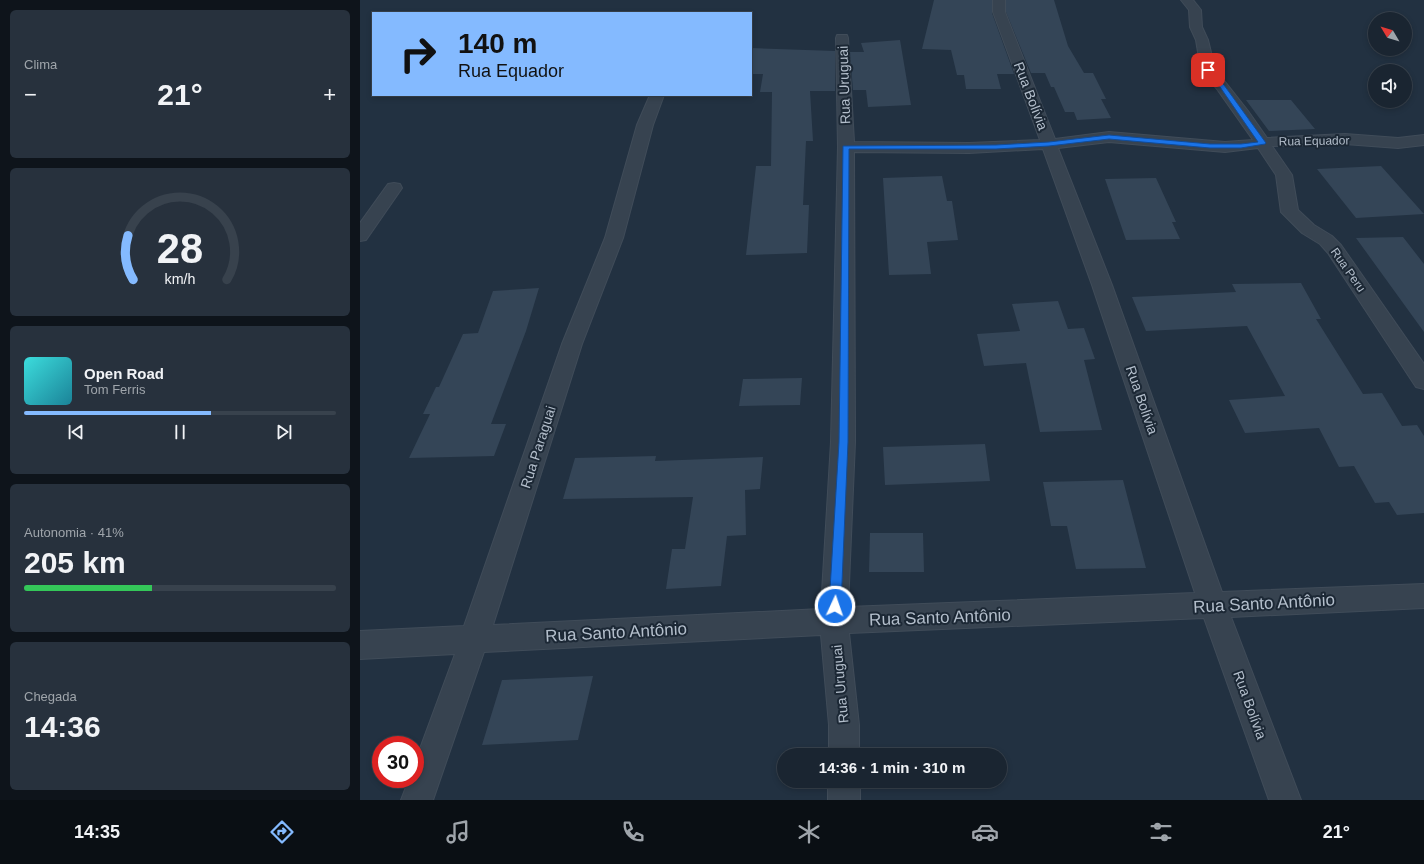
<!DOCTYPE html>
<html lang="pt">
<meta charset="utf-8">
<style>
:root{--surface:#1a2531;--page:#27313d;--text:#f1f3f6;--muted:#9fa5ab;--line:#38424d;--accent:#84baff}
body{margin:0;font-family:Helvetica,sans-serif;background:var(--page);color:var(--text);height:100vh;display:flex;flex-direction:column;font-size:15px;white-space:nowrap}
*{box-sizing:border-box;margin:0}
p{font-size:13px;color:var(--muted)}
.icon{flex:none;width:22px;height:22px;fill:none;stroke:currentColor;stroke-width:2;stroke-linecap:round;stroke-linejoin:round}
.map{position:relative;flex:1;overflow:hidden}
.details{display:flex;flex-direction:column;gap:10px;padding:10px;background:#0e141b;width:360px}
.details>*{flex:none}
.top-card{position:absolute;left:12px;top:12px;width:380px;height:84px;border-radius:0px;box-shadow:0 2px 6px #0003,0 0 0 1px var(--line);background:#84baff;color:#111;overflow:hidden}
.needle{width:26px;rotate:308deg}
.fabs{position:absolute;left:1008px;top:12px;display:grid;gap:8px}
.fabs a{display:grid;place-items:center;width:44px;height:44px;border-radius:50%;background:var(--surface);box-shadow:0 2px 6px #0003,0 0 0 1px var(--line);font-size:20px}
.speed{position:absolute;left:12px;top:736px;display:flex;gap:8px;font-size:20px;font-weight:700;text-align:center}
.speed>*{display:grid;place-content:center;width:52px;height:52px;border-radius:50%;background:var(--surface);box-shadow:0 2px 6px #0003,0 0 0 1px var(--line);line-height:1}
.speed .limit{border:6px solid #d22;background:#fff;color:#111}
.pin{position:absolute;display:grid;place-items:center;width:34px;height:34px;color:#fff;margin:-17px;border-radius:8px;box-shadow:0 2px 6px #0006}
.me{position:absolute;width:44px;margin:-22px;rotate:3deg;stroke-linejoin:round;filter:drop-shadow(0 0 3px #0008)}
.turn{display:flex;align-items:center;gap:14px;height:84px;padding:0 20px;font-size:18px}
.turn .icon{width:52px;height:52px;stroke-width:2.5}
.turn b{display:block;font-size:28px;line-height:34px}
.big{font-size:30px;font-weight:600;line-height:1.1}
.details .card{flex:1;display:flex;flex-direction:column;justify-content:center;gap:6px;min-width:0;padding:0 14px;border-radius:6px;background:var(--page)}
.details .dial{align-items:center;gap:0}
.dial svg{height:104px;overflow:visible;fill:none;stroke:var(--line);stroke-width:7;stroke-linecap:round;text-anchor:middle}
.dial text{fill:var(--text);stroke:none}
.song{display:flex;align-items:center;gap:12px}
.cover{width:48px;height:48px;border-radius:6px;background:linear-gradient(135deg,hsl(180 70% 55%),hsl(190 70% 35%))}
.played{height:4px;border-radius:2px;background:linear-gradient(90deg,var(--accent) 60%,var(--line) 60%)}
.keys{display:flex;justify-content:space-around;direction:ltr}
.heat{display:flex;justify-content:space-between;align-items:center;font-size:22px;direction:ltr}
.charge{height:6px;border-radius:3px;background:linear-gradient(90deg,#34c759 41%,var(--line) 0)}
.trip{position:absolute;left:417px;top:748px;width:230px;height:40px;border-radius:20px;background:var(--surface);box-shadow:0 2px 6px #0003,0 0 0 1px var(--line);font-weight:600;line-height:40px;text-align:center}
.tabs{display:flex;height:64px;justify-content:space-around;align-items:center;background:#0a0f14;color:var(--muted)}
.tabs .icon{width:28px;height:28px}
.tabs .current{color:var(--accent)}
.tabs b{font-size:18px;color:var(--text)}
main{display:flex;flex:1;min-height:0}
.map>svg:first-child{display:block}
</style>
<main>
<section class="details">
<div class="card"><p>Clima</p>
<div class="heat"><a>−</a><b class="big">21°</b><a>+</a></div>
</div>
<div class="card dial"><svg viewBox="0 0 100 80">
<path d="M14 69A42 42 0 1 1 86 69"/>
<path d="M14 69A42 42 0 0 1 10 35" stroke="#84baff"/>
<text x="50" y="56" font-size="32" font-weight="700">28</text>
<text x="50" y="72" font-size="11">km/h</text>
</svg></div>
<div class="card">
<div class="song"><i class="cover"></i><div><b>Open Road</b><p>Tom Ferris</p></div></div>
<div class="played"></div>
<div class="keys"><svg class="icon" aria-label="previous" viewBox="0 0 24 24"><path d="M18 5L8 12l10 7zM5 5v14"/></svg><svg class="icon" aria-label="pause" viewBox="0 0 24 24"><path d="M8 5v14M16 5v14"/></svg><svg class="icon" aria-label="next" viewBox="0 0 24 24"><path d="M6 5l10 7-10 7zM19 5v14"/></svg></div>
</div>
<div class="card"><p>Autonomia · 41%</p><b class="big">205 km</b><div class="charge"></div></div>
<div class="card"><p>Chegada</p><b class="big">14:36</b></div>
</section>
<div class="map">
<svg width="1064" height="800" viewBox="0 0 1064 800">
<rect width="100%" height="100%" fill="#223141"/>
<!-- building -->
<path fill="#344557" d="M 574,0 L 632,0 L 632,13 L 654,74 L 637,74 L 641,89 L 606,89 L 604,75 L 597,75 L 591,50 L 562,49 Z
M 646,0 L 694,0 L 708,46 L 724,73 L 733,73 L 746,99 L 741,99 L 751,118 L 717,120 L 714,112 L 705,112 L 694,87 L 691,87 L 685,73 L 671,73 L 646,12 Z
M 540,40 L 551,105 L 508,107 L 506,90 L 493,90 L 490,52 L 504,52 L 501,43 Z
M 391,48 L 475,51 L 475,91 L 450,91 L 453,141 L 446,141 L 443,205 L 449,205 L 447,253 L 386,255 L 396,166 L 411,166 L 412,92 L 400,92 L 403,74 L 391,74 Z
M 886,100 L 931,100 L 955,129 L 909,131 Z
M 1021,166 L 1064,214 L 996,218 L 957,169 Z
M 582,176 L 587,201 L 592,201 L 598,240 L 567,242 L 571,274 L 529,275 L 523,178 Z
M 796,178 L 816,222 L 812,222 L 820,239 L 766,240 L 745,179 Z
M 1043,237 L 1064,264 L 1064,332 L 996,238 Z
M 941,283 L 961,319 L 956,319 L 1003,394 L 1022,393 L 1042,426 L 1057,425 L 1064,436 L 1064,513 L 1037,515 L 1029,502 L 1015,503 L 994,466 L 979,467 L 959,428 L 885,433 L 869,400 L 925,396 L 887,326 L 786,331 L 772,297 L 876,292 L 872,284 Z
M 179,288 L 166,331 L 131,424 L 146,424 L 134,456 L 49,458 L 70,414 L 63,414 L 76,387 L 79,387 L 103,334 L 118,333 L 133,291 Z
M 698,301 L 708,329 L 724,328 L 735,359 L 724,360 L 742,430 L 680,432 L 666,363 L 624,366 L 617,334 L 660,331 L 652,304 Z
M 442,378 L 440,405 L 379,406 L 383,379 Z
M 625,444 L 630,481 L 525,485 L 523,447 Z
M 296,456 L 295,461 L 403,457 L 400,489 L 385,490 L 386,535 L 367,536 L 361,586 L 306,589 L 312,549 L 325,549 L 333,497 L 203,499 L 215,458 Z
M 763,480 L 786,568 L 716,569 L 707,526 L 691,526 L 683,482 Z
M 510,533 L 563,533 L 564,572 L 509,572 Z
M 233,676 L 218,740 L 122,745 L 142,680 Z"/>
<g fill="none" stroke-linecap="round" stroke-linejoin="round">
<defs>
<path id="minor" d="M 633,0 L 645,0 L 645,12 L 695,139 L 749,132 L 865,142 L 893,140 L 857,89 L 841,70 L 836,40 L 830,27 L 829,10 L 821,0 L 833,0 L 841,10 L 842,27 L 848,40 L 855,69 L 888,111 L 907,138 L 985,134 L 1038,138 L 1064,135 L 1064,145 L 1038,148 L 985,144 L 912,146 L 932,175 L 938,210 L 954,225 L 972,236 L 981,245 L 1064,364 L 1064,389 L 1056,387 L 968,253 L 960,244 L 942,233 L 921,212 L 916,175 L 898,148 L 865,152 L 749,142 L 698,148 L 752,285 L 862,592 L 1064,584 L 1064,608 L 871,617 L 941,800 L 909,800 L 844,618 L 489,633 L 499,725 L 499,755 L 469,755 L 469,725 L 461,635 L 124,652 L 73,800 L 41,800 L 49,779 L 55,779 L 55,762 L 95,654 L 0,659 L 0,631 L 104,626 L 202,344 L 245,238 L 277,125 L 290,95 L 304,95 L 293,125 L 263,238 L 222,344 L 133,625 L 461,609 L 471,442 L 478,147 L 476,38 L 477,35 L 487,35 L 488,38 L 494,142 L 609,143 L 680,140 L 633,12 ZM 683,149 L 732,285 L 835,593 L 488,607 L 495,442 L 494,152 L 609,153 Z
M 34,183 L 40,184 L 42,188 L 6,240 L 0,241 L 0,223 L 28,184 Z
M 468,781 L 500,781 L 500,800 L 468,800 Z"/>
</defs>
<!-- minor casing -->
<use href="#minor" stroke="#404c59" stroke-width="2"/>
<!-- minor -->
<use href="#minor" fill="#374350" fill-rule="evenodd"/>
</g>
<!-- route -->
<path fill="#1a73e8" stroke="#114b97" d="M 846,69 L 850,69 L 864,85 L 906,143 L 905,144 L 881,148 L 850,148 L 749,139 L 689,146 L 636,149 L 489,149 L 488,442 L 481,606 L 479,610 L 475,612 L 471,610 L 469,606 L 479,442 L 483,146 L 636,145 L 689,142 L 749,135 L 850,144 L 881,144 L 898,142 L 860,87 L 846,71 Z"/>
<g text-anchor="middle" stroke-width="4" stroke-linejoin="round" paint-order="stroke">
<!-- far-street labels -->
<g font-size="12" fill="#b3becb" stroke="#1c2835">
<text transform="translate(954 141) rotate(-1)" y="4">Rua Equador</text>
<text transform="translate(988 270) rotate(55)" y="4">Rua Peru</text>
</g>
<!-- street labels -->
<g font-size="14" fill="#b3becb" stroke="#1c2835">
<text transform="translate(484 85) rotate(-92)" y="5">Rua Uruguai</text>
<text transform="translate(671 96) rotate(69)" y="5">Rua Bolívia</text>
<text transform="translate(782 400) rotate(71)" y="5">Rua Bolívia</text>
<text transform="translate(178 447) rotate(-72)" y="5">Rua Paraguai</text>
<text transform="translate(480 684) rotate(-95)" y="5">Rua Uruguai</text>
<text transform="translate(890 705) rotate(70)" y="5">Rua Bolívia</text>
</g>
<!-- near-street labels -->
<g font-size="17" fill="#b3becb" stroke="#1c2835">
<text transform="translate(904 603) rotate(-3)" y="6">Rua Santo Antônio</text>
<text transform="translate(580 617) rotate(-2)" y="6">Rua Santo Antônio</text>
<text transform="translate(256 632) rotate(-3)" y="6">Rua Santo Antônio</text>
</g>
</g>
</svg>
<div class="fabs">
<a><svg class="needle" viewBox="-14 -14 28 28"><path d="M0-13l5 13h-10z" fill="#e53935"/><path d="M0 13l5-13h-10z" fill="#9fa5ab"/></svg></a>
<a><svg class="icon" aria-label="sound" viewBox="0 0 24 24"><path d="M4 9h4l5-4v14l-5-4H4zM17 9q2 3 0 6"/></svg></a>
</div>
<div class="speed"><div class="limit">30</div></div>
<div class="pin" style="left:848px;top:70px;background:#d93025"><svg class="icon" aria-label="arrive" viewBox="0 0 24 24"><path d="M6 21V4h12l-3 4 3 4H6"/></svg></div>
<svg class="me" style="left:475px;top:606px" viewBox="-20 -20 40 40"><circle r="17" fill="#1a73e8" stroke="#fff" stroke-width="3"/><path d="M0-11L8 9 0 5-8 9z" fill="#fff"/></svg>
<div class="trip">14:36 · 1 min · 310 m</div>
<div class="top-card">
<div class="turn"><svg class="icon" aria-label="right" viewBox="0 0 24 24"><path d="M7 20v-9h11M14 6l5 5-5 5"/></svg><div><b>140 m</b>Rua Equador</div></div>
</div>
</div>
</main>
<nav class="tabs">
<b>14:35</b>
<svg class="icon current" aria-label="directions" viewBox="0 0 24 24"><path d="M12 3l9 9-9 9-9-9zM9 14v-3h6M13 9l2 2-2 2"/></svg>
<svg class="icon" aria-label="music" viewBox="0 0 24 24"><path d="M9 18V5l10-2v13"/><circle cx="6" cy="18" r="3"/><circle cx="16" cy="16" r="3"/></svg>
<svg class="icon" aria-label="phone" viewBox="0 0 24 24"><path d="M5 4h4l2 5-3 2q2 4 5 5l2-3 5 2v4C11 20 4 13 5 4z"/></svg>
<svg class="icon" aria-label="climate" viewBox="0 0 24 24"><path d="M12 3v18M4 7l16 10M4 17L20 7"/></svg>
<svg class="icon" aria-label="car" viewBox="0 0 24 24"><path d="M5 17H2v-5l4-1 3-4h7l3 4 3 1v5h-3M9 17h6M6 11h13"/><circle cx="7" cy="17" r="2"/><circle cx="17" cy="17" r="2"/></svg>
<svg class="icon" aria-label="filters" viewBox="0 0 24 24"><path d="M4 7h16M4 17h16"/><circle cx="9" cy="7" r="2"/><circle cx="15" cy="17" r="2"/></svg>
<b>21°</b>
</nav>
